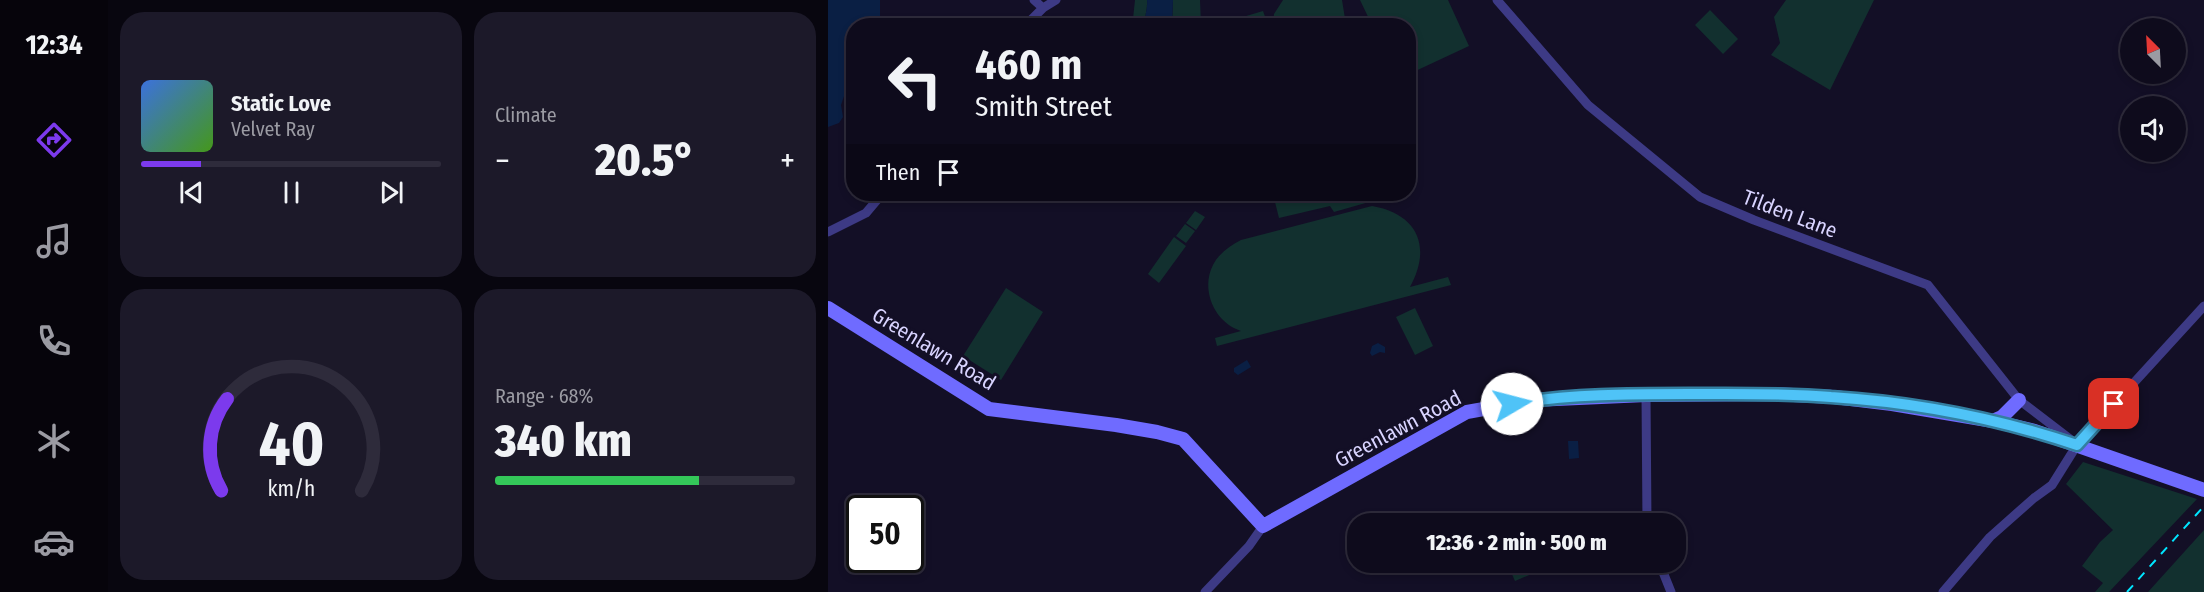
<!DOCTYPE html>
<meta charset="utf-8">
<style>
:root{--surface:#0e0b1c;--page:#1c1929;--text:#f1f3f6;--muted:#9b9ba3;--line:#2e2b3b;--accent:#7c3aed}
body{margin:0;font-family:"Fira Sans Condensed",sans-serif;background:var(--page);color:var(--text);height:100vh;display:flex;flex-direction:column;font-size:22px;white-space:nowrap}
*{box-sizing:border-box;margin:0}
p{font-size:20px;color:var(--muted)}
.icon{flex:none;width:33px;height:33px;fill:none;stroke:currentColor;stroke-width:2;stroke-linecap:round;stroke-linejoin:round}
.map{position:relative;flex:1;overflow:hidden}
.side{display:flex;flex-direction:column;gap:12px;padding:12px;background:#08060f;width:720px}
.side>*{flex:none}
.guide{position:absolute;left:18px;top:18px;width:570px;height:183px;border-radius:24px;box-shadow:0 3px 9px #0003,0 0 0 2px var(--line);background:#0e0b1c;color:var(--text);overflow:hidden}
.needle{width:39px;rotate:336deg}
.tools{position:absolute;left:1292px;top:18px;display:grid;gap:12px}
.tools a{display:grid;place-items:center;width:66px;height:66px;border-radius:50%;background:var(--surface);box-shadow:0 3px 9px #0003,0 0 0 2px var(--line);font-size:30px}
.speed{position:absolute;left:18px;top:495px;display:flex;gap:12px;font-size:30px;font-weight:700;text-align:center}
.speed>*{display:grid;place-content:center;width:78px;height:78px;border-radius:50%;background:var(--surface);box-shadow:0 3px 9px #0003,0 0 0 2px var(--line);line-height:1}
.speed .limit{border:3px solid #111;border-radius:9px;background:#fff;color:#111}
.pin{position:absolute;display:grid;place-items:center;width:51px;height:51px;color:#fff;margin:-26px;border-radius:12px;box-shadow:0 3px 9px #0006}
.me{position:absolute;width:66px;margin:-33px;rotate:82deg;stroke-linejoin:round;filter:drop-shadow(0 0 4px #0008)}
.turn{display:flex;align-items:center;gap:21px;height:126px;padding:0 30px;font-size:27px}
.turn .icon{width:78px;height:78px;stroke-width:2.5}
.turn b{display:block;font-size:42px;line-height:51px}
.then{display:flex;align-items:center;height:57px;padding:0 30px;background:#0003;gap:12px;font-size:22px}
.big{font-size:45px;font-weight:800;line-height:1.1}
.side .card{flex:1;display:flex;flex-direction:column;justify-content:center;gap:9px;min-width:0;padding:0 21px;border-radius:24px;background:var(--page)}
.side .dial{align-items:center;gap:0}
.dial svg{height:156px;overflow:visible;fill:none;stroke:var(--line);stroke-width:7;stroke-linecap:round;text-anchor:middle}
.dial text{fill:var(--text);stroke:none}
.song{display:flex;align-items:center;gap:18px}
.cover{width:72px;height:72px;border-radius:9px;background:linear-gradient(135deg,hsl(220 70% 55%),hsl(100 70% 35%))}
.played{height:6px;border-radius:3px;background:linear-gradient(90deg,var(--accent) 20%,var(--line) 20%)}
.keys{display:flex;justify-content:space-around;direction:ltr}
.heat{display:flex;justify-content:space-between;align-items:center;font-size:33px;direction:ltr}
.charge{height:9px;border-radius:4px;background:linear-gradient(90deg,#34c759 68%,var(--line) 0)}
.side .tiles{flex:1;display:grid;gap:12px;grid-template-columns:repeat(2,1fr)}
.trip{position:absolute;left:519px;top:513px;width:339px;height:60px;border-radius:24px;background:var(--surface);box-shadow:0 3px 9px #0003,0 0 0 2px var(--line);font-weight:800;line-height:60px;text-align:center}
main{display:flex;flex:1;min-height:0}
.dock{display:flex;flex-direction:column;width:108px;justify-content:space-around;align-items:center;background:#06040b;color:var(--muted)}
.dock .icon{width:42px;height:42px}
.dock .current{color:var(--accent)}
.dock b{font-size:27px;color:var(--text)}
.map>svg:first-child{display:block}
</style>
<main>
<nav class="dock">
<b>12:34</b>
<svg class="icon current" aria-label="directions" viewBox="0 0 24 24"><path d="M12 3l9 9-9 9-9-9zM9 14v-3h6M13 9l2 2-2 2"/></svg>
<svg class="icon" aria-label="music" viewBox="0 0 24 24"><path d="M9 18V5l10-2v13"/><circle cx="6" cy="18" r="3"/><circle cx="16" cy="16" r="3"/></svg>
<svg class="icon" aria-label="phone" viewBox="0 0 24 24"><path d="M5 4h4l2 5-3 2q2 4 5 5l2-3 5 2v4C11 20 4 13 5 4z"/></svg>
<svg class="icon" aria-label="climate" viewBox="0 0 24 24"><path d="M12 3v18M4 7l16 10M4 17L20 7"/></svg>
<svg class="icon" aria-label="car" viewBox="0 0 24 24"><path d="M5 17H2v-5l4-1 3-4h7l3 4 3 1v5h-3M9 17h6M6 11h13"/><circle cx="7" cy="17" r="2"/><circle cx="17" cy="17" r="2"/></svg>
</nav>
<section class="side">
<div class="tiles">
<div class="card">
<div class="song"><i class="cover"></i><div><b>Static Love</b><p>Velvet Ray</p></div></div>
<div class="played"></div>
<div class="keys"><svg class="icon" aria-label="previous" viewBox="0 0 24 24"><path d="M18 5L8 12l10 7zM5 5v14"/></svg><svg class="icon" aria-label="pause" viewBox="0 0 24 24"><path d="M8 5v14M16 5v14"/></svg><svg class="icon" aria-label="next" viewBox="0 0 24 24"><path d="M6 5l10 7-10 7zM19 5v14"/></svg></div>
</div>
<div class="card"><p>Climate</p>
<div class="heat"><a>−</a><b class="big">20.5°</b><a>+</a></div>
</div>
<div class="card dial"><svg viewBox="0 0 100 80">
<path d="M14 69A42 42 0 1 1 86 69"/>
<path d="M14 69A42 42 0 0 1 17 22" stroke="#7c3aed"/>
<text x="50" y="56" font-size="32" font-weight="700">40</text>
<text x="50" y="72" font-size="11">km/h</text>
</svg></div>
<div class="card"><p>Range · 68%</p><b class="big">340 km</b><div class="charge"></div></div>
</div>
</section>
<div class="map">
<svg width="1376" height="592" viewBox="0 0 1376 592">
<rect width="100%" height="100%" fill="#130f26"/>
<!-- green -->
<path fill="#12302f" d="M 307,0 L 319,0 C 320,9 316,17 317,25 L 310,25 L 305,19 Z
M 345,0 L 372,0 L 373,25 L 344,26 Z
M 455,0 L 514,0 L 518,25 L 445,25 L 446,14 Z
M 532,0 L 620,0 L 641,46 L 581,74 L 580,26 L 544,25 Z
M 958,0 L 1046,0 L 1002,90 L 943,55 L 952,43 L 946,17 Z
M 882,10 L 910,39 L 895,54 L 867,25 Z
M 435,11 L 440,25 L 388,25 Z
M 445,194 L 557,194 L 555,198 L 506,212 L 502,206 L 451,218 Z
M 544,206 C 590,214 604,247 582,287 L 620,277 L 623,285 L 389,346 L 387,338 L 413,331 C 387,323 372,290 385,265 C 391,253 402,246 413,240 Z
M 367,211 L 377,217 L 368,230 L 358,223 Z
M 357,224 L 367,231 L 358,243 L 348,236 Z
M 346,237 L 358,246 L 331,283 L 320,274 Z
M 178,288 L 215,312 L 173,380 L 135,356 Z
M 587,308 L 605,346 L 587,355 L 568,317 Z
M 1255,462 L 1369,499 L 1281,592 L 1267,592 L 1275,583 L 1254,566 L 1272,542 L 1285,530 L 1238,484 Z
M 1376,530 L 1376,592 L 1320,592 Z
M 726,563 L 727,564 L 687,581 L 679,563 Z"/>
<!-- water -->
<path fill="#0a1f44" d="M 0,0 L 52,0 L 52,25 L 26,26 L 25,70 L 13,105 L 15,117 L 11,123 L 0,127 Z
M 319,0 L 345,0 L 344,25 L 317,25 C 316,17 320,9 319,0 Z
M 550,343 L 557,347 L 557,353 L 552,352 L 544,356 L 542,353 L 544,346 Z
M 419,360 L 423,367 L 410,375 L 406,372 L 406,368 Z
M 740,441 L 750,441 L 751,458 L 741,459 Z"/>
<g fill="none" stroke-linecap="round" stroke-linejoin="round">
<!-- minor -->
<path stroke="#3d3a85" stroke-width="9" d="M 206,0 L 215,8
M 669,0 L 760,105 L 872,197 L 926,220 L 1100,285 L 1191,400 L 1246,442
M 197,26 L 215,8 L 228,0
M 0,232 L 38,213 L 54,194
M 818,395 L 819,524
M 831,562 L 843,592
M 377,592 L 421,546 L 435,526
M 1115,592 L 1162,537 L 1206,498 L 1224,485 L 1249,445 L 1376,306"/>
<!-- secondary -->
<path stroke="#6f6bff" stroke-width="14" d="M 0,308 L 161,409 L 288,425 L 329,432 L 355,439 L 435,526 L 639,412 L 706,400 L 818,395 L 947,394 L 1006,397 L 1064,404 L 1165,421 L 1207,431 L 1376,490
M 1165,421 L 1174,417 L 1191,400"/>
<!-- rail -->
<path stroke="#00e5ff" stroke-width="2" stroke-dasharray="9 8" stroke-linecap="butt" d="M 1299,592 L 1376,506"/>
</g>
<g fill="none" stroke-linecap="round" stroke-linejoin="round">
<defs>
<path id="route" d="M 684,404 C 740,394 805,394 861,394 C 909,394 956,393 1003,397 C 1085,402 1171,419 1249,445 L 1286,404"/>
</defs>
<!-- route casing -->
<use href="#route" stroke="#337fa1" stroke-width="15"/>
<!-- route -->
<use href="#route" stroke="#4fc3f7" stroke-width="10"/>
</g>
<g text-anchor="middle" stroke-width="6" stroke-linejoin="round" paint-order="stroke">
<!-- street labels -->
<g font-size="21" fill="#d9d4ff" stroke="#130f26">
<text transform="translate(962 214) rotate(21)" y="7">Tilden Lane</text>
<text transform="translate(106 349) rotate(31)" y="7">Greenlawn Road</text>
<text transform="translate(570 429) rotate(-28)" y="7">Greenlawn Road</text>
</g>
</g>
</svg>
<div class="tools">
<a><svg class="needle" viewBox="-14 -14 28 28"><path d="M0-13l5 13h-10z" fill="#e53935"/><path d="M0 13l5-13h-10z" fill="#9b9ba3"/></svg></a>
<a><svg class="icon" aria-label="sound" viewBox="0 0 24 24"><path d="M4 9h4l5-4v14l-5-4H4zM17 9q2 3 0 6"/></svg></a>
</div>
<div class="speed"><div class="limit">50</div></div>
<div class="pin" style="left:1286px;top:404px;background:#d93025"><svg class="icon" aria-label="arrive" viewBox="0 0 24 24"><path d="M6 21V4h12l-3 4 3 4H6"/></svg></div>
<svg class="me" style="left:684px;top:404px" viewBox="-20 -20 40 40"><circle r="19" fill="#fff"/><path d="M0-13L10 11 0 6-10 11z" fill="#4fc3f7"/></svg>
<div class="trip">12:36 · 2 min · 500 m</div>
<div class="guide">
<div class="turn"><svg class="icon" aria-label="left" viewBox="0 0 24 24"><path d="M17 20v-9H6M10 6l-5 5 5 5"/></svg><div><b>460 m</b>Smith Street</div></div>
<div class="then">Then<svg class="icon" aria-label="arrive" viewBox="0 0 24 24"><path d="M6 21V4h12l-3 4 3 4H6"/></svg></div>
</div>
</div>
</main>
